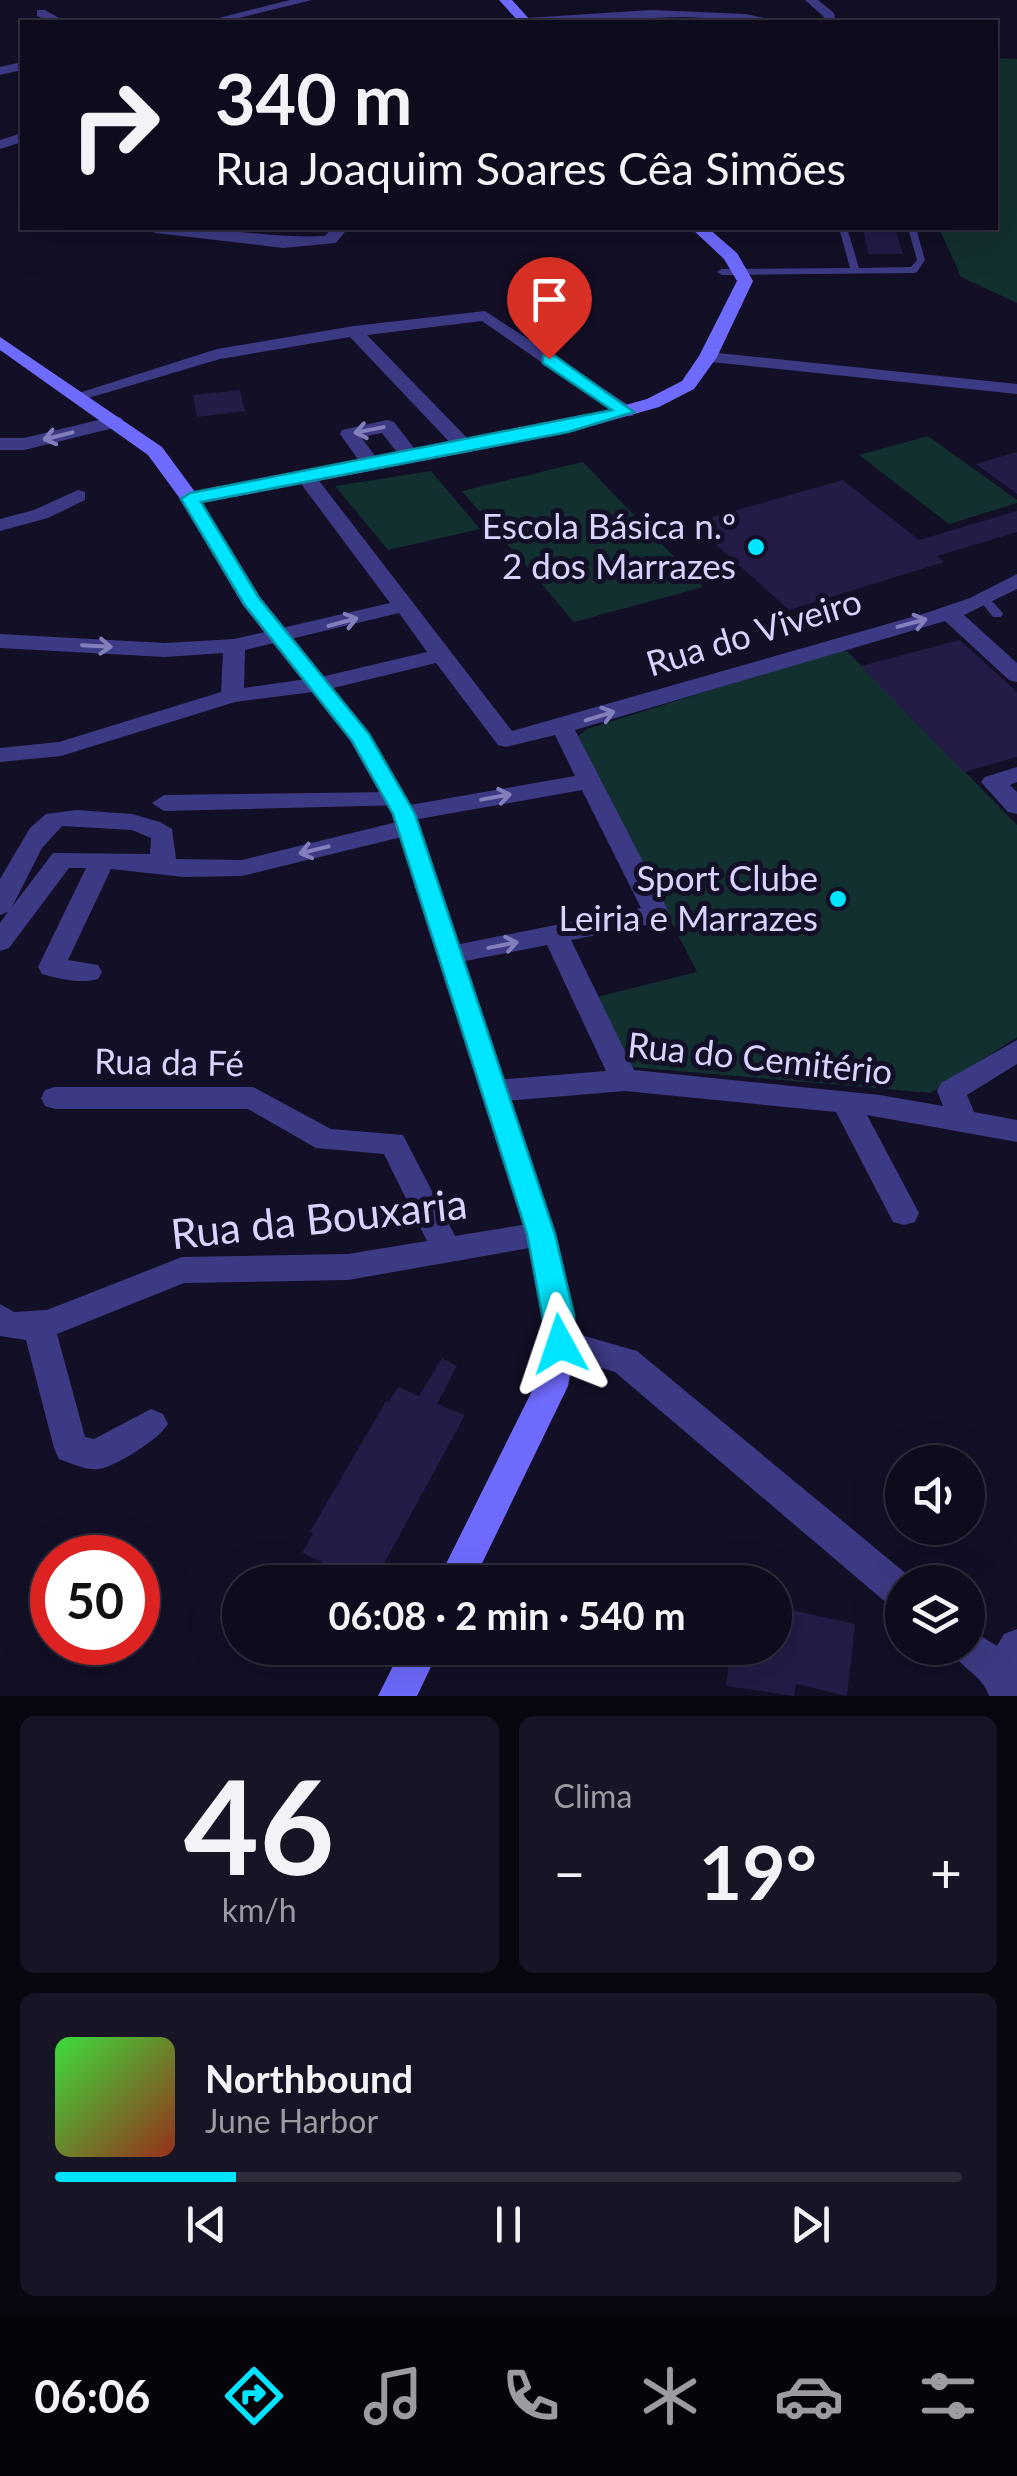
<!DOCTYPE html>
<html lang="pt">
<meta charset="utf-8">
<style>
:root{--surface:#0e0b1c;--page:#171425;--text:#f1f3f6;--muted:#9b9ba3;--line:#2e2b3b;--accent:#00e5ff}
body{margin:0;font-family:Lato,sans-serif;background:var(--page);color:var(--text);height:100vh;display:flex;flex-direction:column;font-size:38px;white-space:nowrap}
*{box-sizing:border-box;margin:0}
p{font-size:32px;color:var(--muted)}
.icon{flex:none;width:55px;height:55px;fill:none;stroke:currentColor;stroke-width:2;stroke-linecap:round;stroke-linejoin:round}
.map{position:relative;height:1696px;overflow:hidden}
.panel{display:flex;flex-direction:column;gap:20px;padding:20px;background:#08060f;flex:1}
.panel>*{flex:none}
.banner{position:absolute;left:20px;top:20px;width:978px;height:210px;border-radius:0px;box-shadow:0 10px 40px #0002,0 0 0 2px var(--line);background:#0e0b1c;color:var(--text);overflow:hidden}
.tools{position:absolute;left:885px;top:1445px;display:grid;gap:20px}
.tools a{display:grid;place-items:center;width:100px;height:100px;border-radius:50%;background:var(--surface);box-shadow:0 10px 40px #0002,0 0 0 2px var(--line);font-size:50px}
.speed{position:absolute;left:30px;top:1535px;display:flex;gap:20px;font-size:50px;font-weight:700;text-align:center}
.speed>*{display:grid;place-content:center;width:130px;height:130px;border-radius:50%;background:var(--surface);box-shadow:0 10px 40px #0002,0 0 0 2px var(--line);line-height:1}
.speed .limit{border:15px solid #d22;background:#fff;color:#111}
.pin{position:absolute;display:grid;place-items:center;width:85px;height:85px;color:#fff;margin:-102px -42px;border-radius:50% 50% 50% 0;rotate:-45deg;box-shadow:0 0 10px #0007}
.pin .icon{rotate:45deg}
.me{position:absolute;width:110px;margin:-55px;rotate:355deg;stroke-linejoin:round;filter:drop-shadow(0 0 8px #0008)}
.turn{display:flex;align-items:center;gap:35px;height:210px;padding:0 30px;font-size:45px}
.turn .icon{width:130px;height:130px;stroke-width:2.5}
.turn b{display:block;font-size:70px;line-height:85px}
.big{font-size:75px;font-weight:700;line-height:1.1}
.panel .tile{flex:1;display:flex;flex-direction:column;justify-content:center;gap:15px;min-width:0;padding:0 35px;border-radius:15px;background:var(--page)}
.panel .dial{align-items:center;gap:0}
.dial b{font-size:130px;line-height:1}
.song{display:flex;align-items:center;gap:30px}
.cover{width:120px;height:120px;border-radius:15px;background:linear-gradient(135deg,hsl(120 70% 55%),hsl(10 70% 35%))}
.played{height:10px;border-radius:5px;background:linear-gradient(90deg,var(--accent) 20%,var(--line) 20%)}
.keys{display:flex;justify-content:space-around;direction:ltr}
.heat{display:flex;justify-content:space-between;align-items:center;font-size:55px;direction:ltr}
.panel .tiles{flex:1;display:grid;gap:20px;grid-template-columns:1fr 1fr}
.tile:last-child{grid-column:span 2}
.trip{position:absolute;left:222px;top:1565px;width:570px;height:100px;border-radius:50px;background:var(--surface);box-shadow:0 10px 40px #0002,0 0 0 2px var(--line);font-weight:700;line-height:100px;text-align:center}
.menu{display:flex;height:160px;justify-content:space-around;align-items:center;background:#06040b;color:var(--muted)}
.menu .icon{width:70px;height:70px}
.menu .active{color:var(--accent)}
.menu b{font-size:45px;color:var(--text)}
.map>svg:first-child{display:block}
</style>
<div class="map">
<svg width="1017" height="1696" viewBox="0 0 1017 1696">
<rect width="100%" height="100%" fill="#130f26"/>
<!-- green -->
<path fill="#12302f" d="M 995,58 L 1017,59 L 1017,303 L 961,277 L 939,228 L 995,228 Z
M 928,436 L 1017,500 L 1017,503 L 949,524 L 859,455 Z
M 582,462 L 583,462 L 703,587 L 574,622 L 462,491 Z
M 431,471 L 480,529 L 388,550 L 335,486 Z
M 844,648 L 1017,825 L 1017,1037 L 931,1093 L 632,1067 L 597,997 L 697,972 L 577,737 L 587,729 Z"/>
<!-- building -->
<path fill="#241b47" d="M 863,228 L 895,228 L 903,254 L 868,254 Z
M 240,390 L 245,411 L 197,417 L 193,395 Z
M 1017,452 L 1017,494 L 976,464 Z
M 843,480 L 919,540 L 1017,511 L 1017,532 L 937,556 L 944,562 L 789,610 L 692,523 Z
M 960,640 L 1017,692 L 1017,757 L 964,772 L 861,666 Z
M 442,1358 L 457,1366 L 437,1404 L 465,1415 L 374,1582 L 319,1566 L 322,1562 L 302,1553 L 313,1534 L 310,1532 L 386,1401 L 389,1402 L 398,1387 L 419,1396 Z
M 775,1606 L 855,1624 L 847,1696 L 796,1684 L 794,1696 L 726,1686 L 731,1648 L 775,1648 Z"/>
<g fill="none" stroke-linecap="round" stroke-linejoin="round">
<!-- lane -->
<path fill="#3d3a85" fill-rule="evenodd" d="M 839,228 L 847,228 L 859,268 L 911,267 L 917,260 L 908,228 L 916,228 L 925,260 L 917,272 L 914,273 L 722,275 L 717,272 L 722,269 L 850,268 Z
M 985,596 L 989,598 L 1001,611 L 1003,614 L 1001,617 L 993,617 L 981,602 L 981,598 Z"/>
<!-- street -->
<path fill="#3d3a85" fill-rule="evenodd" d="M 290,0 L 312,0 L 223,22 L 203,22 Z
M 805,0 L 818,0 L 834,13 L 836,22 L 824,22 L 824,17 Z
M 37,10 L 45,10 L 66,22 L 51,22 L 37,16 Z
M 651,10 L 746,14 L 782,22 L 684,17 L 520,22 L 526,18 Z
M 22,62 L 22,70 L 0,75 L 0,67 Z
M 22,133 L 22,142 L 0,149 L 0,140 Z
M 148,228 C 207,224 266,239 325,236 L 332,228 L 348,228 L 336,243 L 283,248 L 156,233 Z
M 485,311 L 633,408 L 633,416 L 619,416 L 482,321 L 367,335 L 471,442 L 471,450 L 457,450 L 350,337 L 220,359 L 75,402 L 66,397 L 217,349 L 354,326 Z
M 708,352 L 1017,384 L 1017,394 L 702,361 L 702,353 Z
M 115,416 L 122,418 L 122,426 L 24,450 L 0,450 L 0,438 L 24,438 Z
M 387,420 L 394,422 L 420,456 L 417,460 L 403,460 L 382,433 L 361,437 L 381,464 L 371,470 L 364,468 L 340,434 L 342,430 Z
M 306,471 L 313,473 L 512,731 L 926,613 L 970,598 L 1017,574 L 1017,589 L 964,615 L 1017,663 L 1017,682 L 1009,680 L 945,621 L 575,730 L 670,914 L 666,920 L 657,923 L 571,940 L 634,1070 L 880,1095 L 943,1106 L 937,1091 L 941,1083 L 1017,1040 L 1017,1064 L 967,1095 L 974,1112 L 1017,1120 L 1017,1142 L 867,1115 L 919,1213 L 915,1222 L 904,1225 L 893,1222 L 836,1112 L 625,1091 L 494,1102 L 484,1099 L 480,1091 L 484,1083 L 494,1080 L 606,1071 L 547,945 L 450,964 L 441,962 L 437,955 L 441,948 L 450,946 L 641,908 L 582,790 L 413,820 L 421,827 L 418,833 L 242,876 L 184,877 L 111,869 L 68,960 L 98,965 L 102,972 L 98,979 C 81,984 59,979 42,974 L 38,967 L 86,868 L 69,868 L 9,948 L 0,951 L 0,923 L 8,912 L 0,915 L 0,879 L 30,828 L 46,814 L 76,810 L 132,814 L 160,822 L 172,829 L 176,859 L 242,860 L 401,821 L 392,814 L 404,806 L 575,776 L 555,735 L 506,747 L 498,745 L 436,663 L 321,691 L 235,702 L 61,756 L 0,762 L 0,748 L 59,742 L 221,692 L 223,653 L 165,657 L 0,648 L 0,634 L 165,643 L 234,639 L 390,603 L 296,477 ZM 399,613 L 427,652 L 321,677 L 244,688 L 245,650 ZM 62,826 L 132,830 L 151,838 L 150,854 L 53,853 L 12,907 L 42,848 Z
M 78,490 L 85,492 L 85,500 L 48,518 L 0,531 L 0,519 L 34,510 Z
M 1017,767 L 1017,782 L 1010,785 L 1017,792 L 1017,814 L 1008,812 L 981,782 L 985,777 Z
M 396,792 L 408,800 L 405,805 L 164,811 L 152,803 L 164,795 Z
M 55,1087 L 253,1087 L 331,1129 L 403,1135 L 455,1236 L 541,1222 L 552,1225 L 556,1234 L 552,1243 L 541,1246 L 348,1280 L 184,1283 L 57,1334 L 85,1437 L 94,1439 L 151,1409 L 163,1414 L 168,1424 C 161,1438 115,1467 99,1469 C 87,1471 70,1463 59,1459 L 54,1448 L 26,1340 L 0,1336 L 0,1304 L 14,1312 L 47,1310 L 182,1257 L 348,1254 L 427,1241 L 384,1154 L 316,1148 L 248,1109 L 55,1109 L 45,1106 L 41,1098 L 45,1090 Z
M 560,1329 L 637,1351 L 915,1581 L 902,1582 L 902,1610 L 889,1605 L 615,1372 L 549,1353 L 544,1343 L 549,1333 Z
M 968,1628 L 997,1646 L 1004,1634 L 1017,1629 L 1017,1696 L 989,1696 C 983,1675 959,1668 950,1648 L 968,1648 Z"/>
<!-- secondary -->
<path fill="#6f6bff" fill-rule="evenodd" d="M 499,0 L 512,0 L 532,22 L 519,22 Z
M 691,228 L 708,228 L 737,253 L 753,281 L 717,357 L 694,389 L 659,407 L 567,433 L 202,503 L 260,597 L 369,733 L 416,814 L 556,1234 L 575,1315 L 576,1343 L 568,1386 L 473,1582 L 437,1582 L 535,1385 L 544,1343 L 543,1315 L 526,1234 L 392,814 L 350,740 L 243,605 L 181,500 L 148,455 L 0,350 L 0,337 L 162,447 L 195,492 L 565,422 L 647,399 L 682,381 L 699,356 L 737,281 L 724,259 Z
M 402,1648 L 440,1648 L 417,1696 L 378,1696 Z"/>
</g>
<!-- one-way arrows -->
<defs><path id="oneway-shaft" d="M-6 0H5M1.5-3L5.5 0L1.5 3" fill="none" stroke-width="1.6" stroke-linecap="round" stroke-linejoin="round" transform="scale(2.5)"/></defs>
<g stroke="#837fbc">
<use href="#oneway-shaft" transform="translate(369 430) rotate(169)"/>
<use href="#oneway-shaft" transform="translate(58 436) rotate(166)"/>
<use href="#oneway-shaft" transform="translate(343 622) rotate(-15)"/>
<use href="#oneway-shaft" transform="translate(912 623) rotate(-15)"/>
<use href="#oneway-shaft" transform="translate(97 646) rotate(3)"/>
<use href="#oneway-shaft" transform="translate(600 716) rotate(-17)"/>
<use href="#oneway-shaft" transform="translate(496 797) rotate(-10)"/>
<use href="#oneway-shaft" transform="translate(314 850) rotate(166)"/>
<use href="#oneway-shaft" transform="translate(503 945) rotate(-11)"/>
</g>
<!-- route -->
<path fill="#00e5ff" stroke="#0095a6" stroke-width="2.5" d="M 543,356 L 555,356 L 634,412 L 568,432 L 201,502 L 259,598 L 369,734 L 415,814 L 555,1234 L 574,1315 L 574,1344 L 570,1352 L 560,1356 L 549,1352 L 527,1234 L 393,814 L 352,741 L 244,604 L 181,499 L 190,493 L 612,410 L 543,363 Z"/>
<!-- markers -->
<g fill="#00e5ff" stroke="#130f26" stroke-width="4">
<circle cx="756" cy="547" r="10"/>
<circle cx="838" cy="899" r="10"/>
</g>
<g text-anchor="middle" stroke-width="10" stroke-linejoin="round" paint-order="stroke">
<!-- poi labels -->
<g font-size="35" fill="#d9d4ff" stroke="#130f26" text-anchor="end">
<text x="736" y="539">Escola Básica n.º<tspan x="736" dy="40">2 dos Marrazes</tspan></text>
<text x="818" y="891">Sport Clube<tspan x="818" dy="40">Leiria e Marrazes</tspan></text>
</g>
<!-- street labels -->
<g font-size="35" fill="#d9d4ff" stroke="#130f26">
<text transform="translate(754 633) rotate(-17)" y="12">Rua do Viveiro</text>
<text transform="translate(760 1059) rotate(6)" y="12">Rua do Cemitério</text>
<text transform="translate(169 1063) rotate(1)" y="12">Rua da Fé</text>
</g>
<!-- near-street labels -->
<g font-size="42" fill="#d9d4ff" stroke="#130f26">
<text transform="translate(319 1219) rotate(-6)" y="15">Rua da Bouxaria</text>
</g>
</g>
</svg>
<div class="tools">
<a><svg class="icon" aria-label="sound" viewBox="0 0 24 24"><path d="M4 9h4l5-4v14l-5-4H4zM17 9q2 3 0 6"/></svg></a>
<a><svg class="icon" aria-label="layers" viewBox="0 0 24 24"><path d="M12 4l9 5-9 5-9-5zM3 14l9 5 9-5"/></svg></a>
</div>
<div class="speed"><div class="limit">50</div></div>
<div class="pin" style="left:549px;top:359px;background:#d93025"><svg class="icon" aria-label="arrive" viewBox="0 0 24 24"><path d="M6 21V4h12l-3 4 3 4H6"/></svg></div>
<svg class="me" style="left:560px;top:1344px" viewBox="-20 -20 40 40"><path d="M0-17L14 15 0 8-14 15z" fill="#00e5ff" stroke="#fff" stroke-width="4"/></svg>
<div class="trip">06:08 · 2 min · 540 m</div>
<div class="banner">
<div class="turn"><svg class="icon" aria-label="right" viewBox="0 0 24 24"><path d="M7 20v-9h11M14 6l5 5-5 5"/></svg><div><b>340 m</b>Rua Joaquim Soares Cêa Simões</div></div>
</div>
</div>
<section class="panel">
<div class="tiles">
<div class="tile dial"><b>46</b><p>km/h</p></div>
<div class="tile"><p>Clima</p>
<div class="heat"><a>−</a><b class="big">19°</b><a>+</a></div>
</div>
<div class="tile">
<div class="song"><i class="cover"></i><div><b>Northbound</b><p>June Harbor</p></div></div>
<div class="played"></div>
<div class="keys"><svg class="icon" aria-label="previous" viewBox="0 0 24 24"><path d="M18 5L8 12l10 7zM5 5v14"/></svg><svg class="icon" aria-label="pause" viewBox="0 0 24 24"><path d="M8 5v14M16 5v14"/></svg><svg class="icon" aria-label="next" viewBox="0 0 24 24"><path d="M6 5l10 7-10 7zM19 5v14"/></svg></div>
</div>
</div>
</section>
<nav class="menu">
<b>06:06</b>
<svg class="icon active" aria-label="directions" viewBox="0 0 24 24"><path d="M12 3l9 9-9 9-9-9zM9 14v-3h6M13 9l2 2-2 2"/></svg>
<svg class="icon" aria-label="music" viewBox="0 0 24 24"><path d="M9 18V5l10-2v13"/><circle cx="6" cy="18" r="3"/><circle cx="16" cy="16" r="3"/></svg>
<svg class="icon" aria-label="phone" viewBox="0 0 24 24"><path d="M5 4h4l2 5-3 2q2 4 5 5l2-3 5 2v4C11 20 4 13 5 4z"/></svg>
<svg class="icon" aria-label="climate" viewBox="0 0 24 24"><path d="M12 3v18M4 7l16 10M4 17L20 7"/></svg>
<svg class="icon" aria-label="car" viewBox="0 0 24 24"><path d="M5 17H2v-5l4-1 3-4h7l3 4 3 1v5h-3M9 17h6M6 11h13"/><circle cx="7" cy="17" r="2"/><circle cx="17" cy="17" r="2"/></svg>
<svg class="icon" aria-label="filters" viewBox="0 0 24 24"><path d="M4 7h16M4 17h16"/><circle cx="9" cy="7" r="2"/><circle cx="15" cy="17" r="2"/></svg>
</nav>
